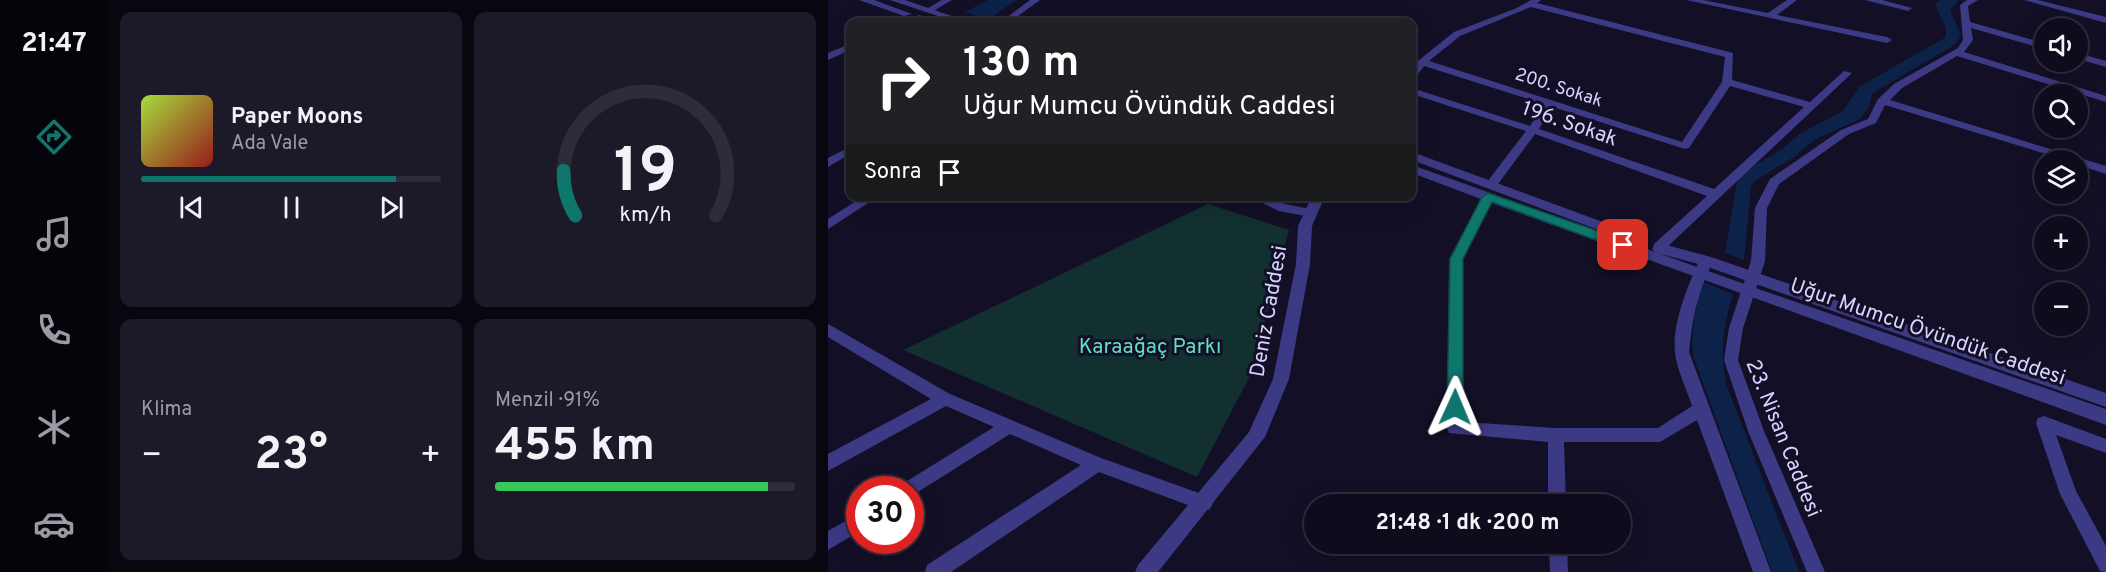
<!DOCTYPE html>
<html lang="tr">
<meta charset="utf-8">
<style>
:root{--surface:#0e0b1c;--page:#1c1929;--text:#f1f3f6;--muted:#9b9ba3;--line:#2e2b3b;--accent:#0f766e}
body{margin:0;font-family:Overpass,sans-serif;background:var(--page);color:var(--text);height:100vh;display:flex;flex-direction:column;font-size:22px;white-space:nowrap}
*{box-sizing:border-box;margin:0}
p{font-size:20px;color:var(--muted)}
.icon{flex:none;width:33px;height:33px;fill:none;stroke:currentColor;stroke-width:2;stroke-linecap:round;stroke-linejoin:round}
.map{position:relative;flex:1;overflow:hidden}
.drawer{display:flex;flex-direction:column;gap:12px;padding:12px;background:#08060f;width:720px}
.drawer>*{flex:none}
.hud{position:absolute;left:18px;top:18px;width:570px;height:183px;border-radius:12px;box-shadow:0 6px 24px #0002,0 0 0 2px var(--line);background:#202124;color:#fff;overflow:hidden}
.tools{position:absolute;left:1206px;top:18px;display:grid;gap:12px}
.tools a{display:grid;place-items:center;width:54px;height:54px;border-radius:50%;background:var(--surface);box-shadow:0 6px 24px #0002,0 0 0 2px var(--line);font-size:30px}
.speed{position:absolute;left:18px;top:476px;display:flex;gap:12px;font-size:30px;font-weight:700;text-align:center}
.speed>*{display:grid;place-content:center;width:78px;height:78px;border-radius:50%;background:var(--surface);box-shadow:0 6px 24px #0002,0 0 0 2px var(--line);line-height:1}
.speed .limit{border:9px solid #d22;background:#fff;color:#111}
.pin{position:absolute;display:grid;place-items:center;width:51px;height:51px;color:#fff;margin:-26px;border-radius:12px;box-shadow:0 3px 9px #0006}
.me{position:absolute;width:66px;margin:-33px;rotate:1deg;stroke-linejoin:round;filter:drop-shadow(0 0 4px #0008)}
.turn{display:flex;align-items:center;gap:21px;height:126px;padding:0 18px;font-size:27px}
.turn .icon{width:78px;height:78px;stroke-width:2.5}
.turn b{display:block;font-size:42px;line-height:51px}
.then{display:flex;align-items:center;height:57px;padding:0 18px;background:#0003;gap:12px;font-size:22px}
.big{font-size:45px;font-weight:700;line-height:1.1}
.drawer .widget{flex:1;display:flex;flex-direction:column;justify-content:center;gap:9px;min-width:0;padding:0 21px;border-radius:12px;background:var(--page)}
.drawer .dial{align-items:center;gap:0}
.dial svg{height:156px;overflow:visible;fill:none;stroke:var(--line);stroke-width:7;stroke-linecap:round;text-anchor:middle}
.dial text{fill:var(--text);stroke:none}
.song{display:flex;align-items:center;gap:18px}
.cover{width:72px;height:72px;border-radius:9px;background:linear-gradient(135deg,hsl(80 70% 55%),hsl(0 70% 35%))}
.played{height:6px;border-radius:3px;background:linear-gradient(90deg,var(--accent) 85%,var(--line) 85%)}
.keys{display:flex;justify-content:space-around;direction:ltr}
.heat{display:flex;justify-content:space-between;align-items:center;font-size:33px;direction:ltr}
.charge{height:9px;border-radius:4px;background:linear-gradient(90deg,#34c759 91%,var(--line) 0)}
.drawer .tiles{flex:1;display:grid;gap:12px;grid-template-columns:repeat(2,1fr)}
.trip{position:absolute;left:476px;top:494px;width:327px;height:60px;border-radius:30px;background:var(--surface);box-shadow:0 6px 24px #0002,0 0 0 2px var(--line);font-weight:700;line-height:60px;text-align:center}
main{display:flex;flex:1;min-height:0}
.dock{display:flex;flex-direction:column;width:108px;justify-content:space-around;align-items:center;background:#06040b;color:var(--muted)}
.dock .icon{width:42px;height:42px}
.dock .on{color:var(--accent)}
.dock b{font-size:27px;color:var(--text)}
.map>svg:first-child{display:block}
</style>
<main>
<nav class="dock">
<b>21:47</b>
<svg class="icon on" aria-label="directions" viewBox="0 0 24 24"><path d="M12 3l9 9-9 9-9-9zM9 14v-3h6M13 9l2 2-2 2"/></svg>
<svg class="icon" aria-label="music" viewBox="0 0 24 24"><path d="M9 18V5l10-2v13"/><circle cx="6" cy="18" r="3"/><circle cx="16" cy="16" r="3"/></svg>
<svg class="icon" aria-label="phone" viewBox="0 0 24 24"><path d="M5 4h4l2 5-3 2q2 4 5 5l2-3 5 2v4C11 20 4 13 5 4z"/></svg>
<svg class="icon" aria-label="climate" viewBox="0 0 24 24"><path d="M12 3v18M4 7l16 10M4 17L20 7"/></svg>
<svg class="icon" aria-label="car" viewBox="0 0 24 24"><path d="M5 17H2v-5l4-1 3-4h7l3 4 3 1v5h-3M9 17h6M6 11h13"/><circle cx="7" cy="17" r="2"/><circle cx="17" cy="17" r="2"/></svg>
</nav>
<section class="drawer">
<div class="tiles">
<div class="widget">
<div class="song"><i class="cover"></i><div><b>Paper Moons</b><p>Ada Vale</p></div></div>
<div class="played"></div>
<div class="keys"><svg class="icon" aria-label="previous" viewBox="0 0 24 24"><path d="M18 5L8 12l10 7zM5 5v14"/></svg><svg class="icon" aria-label="pause" viewBox="0 0 24 24"><path d="M8 5v14M16 5v14"/></svg><svg class="icon" aria-label="next" viewBox="0 0 24 24"><path d="M6 5l10 7-10 7zM19 5v14"/></svg></div>
</div>
<div class="widget dial"><svg viewBox="0 0 100 80">
<path d="M14 69A42 42 0 1 1 86 69"/>
<path d="M14 69A42 42 0 0 1 8 46" stroke="#0f766e"/>
<text x="50" y="56" font-size="32" font-weight="700">19</text>
<text x="50" y="72" font-size="11">km/h</text>
</svg></div>
<div class="widget"><p>Klima</p>
<div class="heat"><a>−</a><b class="big">23°</b><a>+</a></div>
</div>
<div class="widget"><p>Menzil · 91%</p><b class="big">455 km</b><div class="charge"></div></div>
</div>
</section>
<div class="map">
<svg width="1278" height="572" viewBox="0 0 1278 572">
<rect width="100%" height="100%" fill="#130f26"/>
<!-- green -->
<path fill="#12302f" d="M 380,204 L 461,230 L 423,374 L 369,477 L 75,350 Z"/>
<!-- water -->
<path fill="#0c2248" d="M 160,0 L 189,0 L 160,19 L 137,12 Z
M 1112,0 L 1131,0 L 1122,10 L 1133,35 L 1128,44 L 1050,90 L 1044,94 L 1041,107 L 1032,119 L 986,140 L 966,157 L 928,180 L 923,186 L 916,260 L 897,253 L 909,182 L 920,169 L 953,150 L 973,133 L 1015,111 L 1031,87 L 1118,37 L 1118,28 L 1107,5 Z
M 875,282 L 905,294 C 895,326 892,351 898,384 L 971,572 L 944,572 L 865,356 C 863,330 867,307 875,282 Z"/>
<g fill="none" stroke-linecap="round" stroke-linejoin="round">
<!-- minor -->
<path fill="#3d3a85" fill-rule="evenodd" d="M 114,0 L 124,0 L 102,13 L 95,11 Z
M 202,0 L 212,0 L 182,22 L 173,22 Z
M 703,0 L 713,0 L 709,3 L 905,53 L 904,80 L 982,102 L 1016,71 L 1024,73 L 836,250 L 826,250 L 825,247 L 826,244 L 879,196 L 707,134 L 667,188 L 659,188 L 657,185 L 659,182 L 698,131 L 584,94 L 584,88 L 702,126 L 716,104 L 596,66 L 587,78 L 584,79 L 584,70 L 591,60 L 626,32 L 689,8 ZM 703,7 L 897,57 L 894,82 L 854,142 L 601,61 L 632,36 ZM 902,86 L 976,107 L 886,189 L 711,129 L 725,107 L 857,149 L 861,148 Z
M 858,0 L 875,0 L 940,13 L 959,0 L 969,0 L 949,15 L 1059,37 L 1064,40 L 1059,43 Z
M 1037,0 L 1054,0 L 1084,8 L 1080,11 Z
M 1139,0 L 1150,0 L 1140,6 L 1142,22 L 1216,43 L 1216,49 L 1143,28 L 1145,40 L 1136,52 L 1278,96 L 1278,102 L 1129,56 L 1074,88 L 1062,100 L 1278,166 L 1278,174 L 1250,165 L 1250,160 L 1238,160 L 1057,105 L 1048,123 L 1021,134 L 951,184 L 939,208 L 937,261 L 915,328 L 910,360 L 936,431 L 997,572 L 979,572 L 920,431 L 896,360 L 901,328 L 923,261 L 927,208 L 942,179 L 1013,130 L 1040,119 L 1050,99 L 1066,84 L 1130,48 L 1135,40 L 1132,5 Z
M 1196,0 L 1210,0 L 1278,17 L 1278,23 Z
M 91,15 L 94,16 L 94,20 L 88,22 L 77,22 Z
M 22,44 L 22,50 L 0,60 L 0,53 Z
M 1250,53 L 1278,61 L 1278,67 L 1250,59 Z
M 22,147 L 22,154 L 0,167 L 0,158 Z
M 660,193 L 666,197 L 635,259 L 635,422 L 728,428 L 830,428 L 864,406 C 859,390 848,368 847,352 C 844,323 860,286 871,261 L 873,258 L 883,258 L 885,261 C 869,295 865,315 861,352 L 943,572 L 925,572 L 869,420 L 832,442 L 736,442 L 738,504 L 720,504 L 720,442 L 621,433 L 619,428 L 621,259 L 654,197 Z
M 36,196 L 51,196 L 0,229 L 0,219 Z
M 420,196 L 438,196 L 457,204 L 487,210 L 489,213 L 483,217 L 451,211 Z
M 0,324 L 122,394 L 273,458 L 382,497 L 385,503 L 382,509 L 376,511 L 271,472 L 123,572 L 97,572 L 99,565 L 253,465 L 182,434 L 82,497 L 82,489 L 73,489 L 76,483 L 166,427 L 118,406 L 0,471 L 0,454 L 103,399 L 0,337 Z
M 1216,416 L 1278,439 L 1278,453 L 1228,435 L 1248,491 L 1278,546 L 1278,572 L 1272,571 L 1232,494 L 1208,423 L 1210,418 Z
M 32,513 L 32,531 L 0,550 L 0,531 Z
M 721,543 L 739,543 L 740,572 L 722,572 Z"/>
<!-- tertiary -->
<path fill="#3d3a85" fill-rule="evenodd" d="M 31,0 L 46,0 L 84,14 L 76,16 Z
M 62,0 L 77,0 L 141,22 L 128,22 Z
M 584,152 L 802,232 L 804,235 L 797,240 L 792,238 L 584,160 Z
M 584,165 L 936,291 L 1278,409 L 1278,425 L 666,204 L 584,173 Z
M 484,196 L 497,196 L 484,226 L 482,264 L 461,379 L 437,437 L 330,572 L 307,572 L 310,565 L 421,432 L 445,379 L 468,264 L 470,226 Z
M 831,243 L 883,257 L 1278,393 L 1278,407 L 874,265 L 826,252 L 824,248 Z"/>
</g>
<!-- route -->
<path fill="#0f766e" stroke="#0a4d48" stroke-width="1.5" d="M 660,193 L 799,241 L 801,245 L 799,248 L 790,248 L 664,202 L 635,259 L 635,407 L 632,412 L 627,414 L 621,412 L 619,407 L 622,259 L 654,197 Z"/>
<g text-anchor="middle" stroke-width="6" stroke-linejoin="round" paint-order="stroke">
<!-- far-street labels -->
<g font-size="18" fill="#d9d4ff" stroke="#130f26">
<text transform="translate(731 87) rotate(18)" y="6">200. Sokak</text>
</g>
<!-- street labels -->
<g font-size="21" fill="#d9d4ff" stroke="#130f26">
<text transform="translate(742 123) rotate(19)" y="7">196. Sokak</text>
<text transform="translate(440 311) rotate(-80)" y="7">Deniz Caddesi</text>
<text transform="translate(1100 331) rotate(19)" y="7">Uğur Mumcu Övündük Caddesi</text>
<text transform="translate(956 438) rotate(68)" y="7">23. Nisan Caddesi</text>
</g>
<!-- park labels -->
<g font-size="21" fill="#5fe0c0" stroke="#130f26">
<text x="322" y="353">Karaağaç Parkı</text>
</g>
</g>
</svg>
<div class="tools">
<a><svg class="icon" aria-label="sound" viewBox="0 0 24 24"><path d="M4 9h4l5-4v14l-5-4H4zM17 9q2 3 0 6"/></svg></a>
<a><svg class="icon" aria-label="search" viewBox="0 0 24 24"><circle cx="10" cy="10" r="6"/><path d="M15 15l6 6"/></svg></a>
<a><svg class="icon" aria-label="layers" viewBox="0 0 24 24"><path d="M12 4l9 5-9 5-9-5zM3 14l9 5 9-5"/></svg></a>
<a>+</a>
<a>−</a>
</div>
<div class="speed"><div class="limit">30</div></div>
<div class="pin" style="left:795px;top:245px;background:#d93025"><svg class="icon" aria-label="arrive" viewBox="0 0 24 24"><path d="M6 21V4h12l-3 4 3 4H6"/></svg></div>
<svg class="me" style="left:627px;top:407px" viewBox="-20 -20 40 40"><path d="M0-17L14 15 0 8-14 15z" fill="#0f766e" stroke="#fff" stroke-width="4"/></svg>
<div class="trip">21:48 · 1 dk · 200 m</div>
<div class="hud">
<div class="turn"><svg class="icon" aria-label="right" viewBox="0 0 24 24"><path d="M7 20v-9h11M14 6l5 5-5 5"/></svg><div><b>130 m</b>Uğur Mumcu Övündük Caddesi</div></div>
<div class="then">Sonra<svg class="icon" aria-label="arrive" viewBox="0 0 24 24"><path d="M6 21V4h12l-3 4 3 4H6"/></svg></div>
</div>
</div>
</main>
